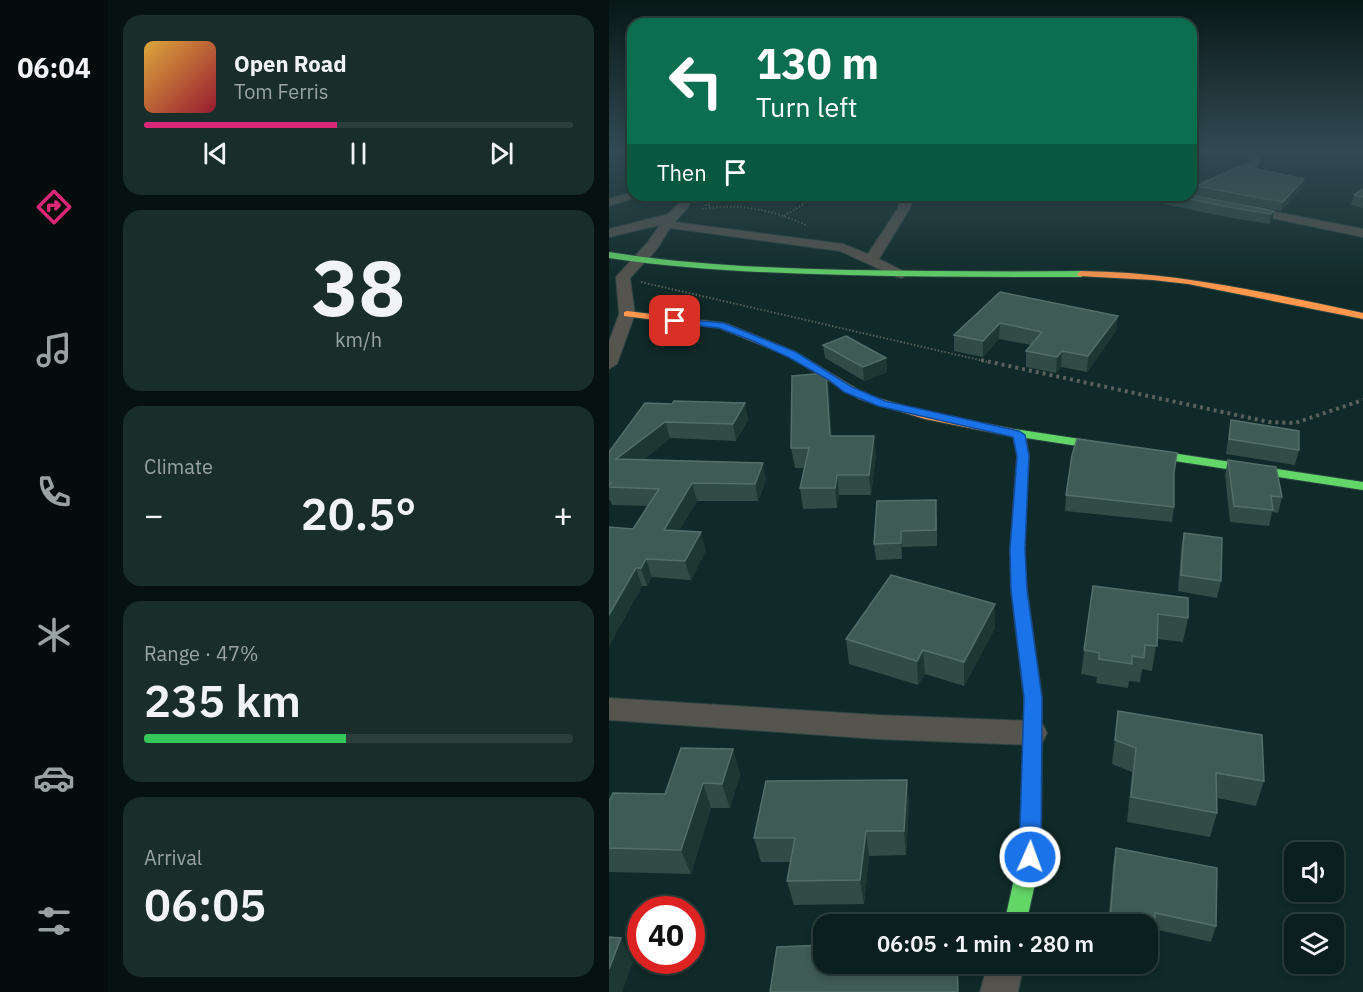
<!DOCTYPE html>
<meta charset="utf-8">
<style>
:root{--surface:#0b201e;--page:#192d2b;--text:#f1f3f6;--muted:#9aa3a4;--line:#2b3e3c;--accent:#db2777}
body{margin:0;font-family:"IBM Plex Sans",sans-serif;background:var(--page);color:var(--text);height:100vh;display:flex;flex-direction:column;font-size:22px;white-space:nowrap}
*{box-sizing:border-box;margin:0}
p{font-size:20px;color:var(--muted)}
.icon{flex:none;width:33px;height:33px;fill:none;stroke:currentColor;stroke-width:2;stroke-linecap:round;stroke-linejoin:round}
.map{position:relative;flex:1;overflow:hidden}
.sheet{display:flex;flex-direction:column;gap:15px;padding:15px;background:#061210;width:501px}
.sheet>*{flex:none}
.top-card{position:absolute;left:18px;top:18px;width:570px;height:183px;border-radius:18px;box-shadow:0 3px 9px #0003,0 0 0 2px var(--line);background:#0b6e4f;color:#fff;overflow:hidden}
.buttons{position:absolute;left:675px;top:842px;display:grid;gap:12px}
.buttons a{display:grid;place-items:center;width:60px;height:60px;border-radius:12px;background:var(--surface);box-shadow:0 3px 9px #0003,0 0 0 2px var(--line);font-size:30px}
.speed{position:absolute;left:18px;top:896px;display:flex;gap:12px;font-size:30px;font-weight:700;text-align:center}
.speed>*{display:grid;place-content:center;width:78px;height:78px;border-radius:50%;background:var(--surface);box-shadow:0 3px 9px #0003,0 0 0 2px var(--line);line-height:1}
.speed .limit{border:9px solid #d22;background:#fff;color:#111}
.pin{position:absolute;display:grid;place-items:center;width:51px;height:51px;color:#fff;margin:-26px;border-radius:12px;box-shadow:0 3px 9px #0006}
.me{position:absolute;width:66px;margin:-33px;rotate:2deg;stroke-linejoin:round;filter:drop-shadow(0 0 4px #0008)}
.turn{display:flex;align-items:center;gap:21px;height:126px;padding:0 30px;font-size:27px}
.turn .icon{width:78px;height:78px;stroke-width:2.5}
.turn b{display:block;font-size:42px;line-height:51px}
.then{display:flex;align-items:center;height:57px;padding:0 30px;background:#0003;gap:12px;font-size:22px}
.big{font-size:45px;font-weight:600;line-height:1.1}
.sheet .card{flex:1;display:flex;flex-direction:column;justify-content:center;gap:9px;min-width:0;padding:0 21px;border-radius:18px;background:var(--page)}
.sheet .dial{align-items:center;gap:0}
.dial b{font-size:78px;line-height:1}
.song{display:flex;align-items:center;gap:18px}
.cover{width:72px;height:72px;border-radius:9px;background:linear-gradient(135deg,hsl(40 70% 55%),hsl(350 70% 35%))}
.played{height:6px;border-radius:3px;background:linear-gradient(90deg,var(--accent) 45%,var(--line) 45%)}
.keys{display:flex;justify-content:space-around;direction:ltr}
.heat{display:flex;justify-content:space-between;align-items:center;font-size:33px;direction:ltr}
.charge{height:9px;border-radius:4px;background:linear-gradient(90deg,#34c759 47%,var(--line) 0)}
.trip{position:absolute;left:204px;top:914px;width:345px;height:60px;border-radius:18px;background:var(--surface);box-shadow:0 3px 9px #0003,0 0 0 2px var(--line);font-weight:600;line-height:60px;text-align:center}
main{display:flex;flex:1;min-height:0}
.menu{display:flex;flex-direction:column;width:108px;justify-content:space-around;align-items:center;background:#040d0c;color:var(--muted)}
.menu .icon{width:42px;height:42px}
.menu .selected{color:var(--accent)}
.menu b{font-size:27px;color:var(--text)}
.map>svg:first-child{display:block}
</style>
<main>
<nav class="menu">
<b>06:04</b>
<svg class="icon selected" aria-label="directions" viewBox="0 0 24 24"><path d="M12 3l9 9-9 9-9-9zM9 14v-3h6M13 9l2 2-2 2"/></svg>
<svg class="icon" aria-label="music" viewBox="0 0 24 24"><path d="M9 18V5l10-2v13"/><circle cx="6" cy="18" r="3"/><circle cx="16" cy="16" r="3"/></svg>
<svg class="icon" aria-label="phone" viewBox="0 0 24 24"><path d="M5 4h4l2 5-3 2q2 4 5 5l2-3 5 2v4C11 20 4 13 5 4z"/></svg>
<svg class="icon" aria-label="climate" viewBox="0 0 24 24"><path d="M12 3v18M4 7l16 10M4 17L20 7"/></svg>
<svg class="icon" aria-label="car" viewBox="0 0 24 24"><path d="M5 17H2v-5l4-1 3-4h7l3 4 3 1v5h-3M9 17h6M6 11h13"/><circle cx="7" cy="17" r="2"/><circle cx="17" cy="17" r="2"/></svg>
<svg class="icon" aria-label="filters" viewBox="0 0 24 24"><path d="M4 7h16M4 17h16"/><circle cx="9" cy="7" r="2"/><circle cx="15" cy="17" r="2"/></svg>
</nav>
<section class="sheet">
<div class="card">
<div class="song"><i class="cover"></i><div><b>Open Road</b><p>Tom Ferris</p></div></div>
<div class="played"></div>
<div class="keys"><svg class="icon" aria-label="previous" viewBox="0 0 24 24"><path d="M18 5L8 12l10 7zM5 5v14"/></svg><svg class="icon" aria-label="pause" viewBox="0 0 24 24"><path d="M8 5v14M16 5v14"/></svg><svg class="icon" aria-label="next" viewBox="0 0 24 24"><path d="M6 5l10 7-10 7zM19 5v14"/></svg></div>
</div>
<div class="card dial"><b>38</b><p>km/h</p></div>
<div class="card"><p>Climate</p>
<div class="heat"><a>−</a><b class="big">20.5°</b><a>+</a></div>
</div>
<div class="card"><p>Range · 47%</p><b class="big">235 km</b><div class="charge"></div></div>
<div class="card"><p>Arrival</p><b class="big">06:05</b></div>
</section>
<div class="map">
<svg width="754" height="992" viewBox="0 0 754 992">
<rect width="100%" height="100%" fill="#0f2a28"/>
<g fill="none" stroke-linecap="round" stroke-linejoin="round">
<defs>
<path id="street" d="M 643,149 L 655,149 L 649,153 L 652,160 L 648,166 L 582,194 L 582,187 L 640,162 L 639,152 Z
M 24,192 L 24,195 L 30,195 L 28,197 L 0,206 L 0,199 Z
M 74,195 L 86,195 L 79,207 L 66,222 L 234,244 L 259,254 L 289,208 L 293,195 L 305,195 L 301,208 L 270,259 L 300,274 L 293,278 L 288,277 L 231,251 L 61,228 L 48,249 L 21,278 L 26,314 L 8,364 L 0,369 L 0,342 L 10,314 L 7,277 L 38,243 L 51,225 L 0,237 L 0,229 L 59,214 L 70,203 Z
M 445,195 L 516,195 L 508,200 L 451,198 Z
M 637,206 L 754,229 L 754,237 L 633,212 L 631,210 Z
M 0,698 L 268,715 L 424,721 L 434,725 L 438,733 L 434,741 L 424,745 L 268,739 L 0,720 Z
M 379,963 L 415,963 L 409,992 L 371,992 Z"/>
<path id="fast" d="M 0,252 C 80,265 160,268 240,270 C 317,271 395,272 472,271 L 476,274 L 472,277 C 395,277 317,277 240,275 C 160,273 80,270 0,258 Z
M 405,429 L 754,482 L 754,490 L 417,438 L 420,456 L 415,549 L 418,590 L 433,698 L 433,733 L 432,857 L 417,924 L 395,924 L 410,857 L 415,733 L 415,698 L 402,590 L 401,549 L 408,456 L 404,436 L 399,433 Z"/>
<path id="slow" d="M 472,271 C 568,272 660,293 754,313 L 754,319 L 579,284 L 544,280 L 469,276 L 468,274 Z
M 18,311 L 116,323 L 187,352 L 258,395 L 318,412 L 405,429 L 411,433 L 405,437 L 316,419 L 250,399 L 179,356 L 110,328 L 15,316 L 15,312 Z"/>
</defs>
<!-- street casing -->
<use href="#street" stroke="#2c4443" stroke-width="2"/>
<!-- fast casing -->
<use href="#fast" stroke="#2c4443" stroke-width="2"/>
<!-- slow casing -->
<use href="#slow" stroke="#2c4443" stroke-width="2"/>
<!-- path-far1 -->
<path stroke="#5a605c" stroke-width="2" stroke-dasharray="1.5 2" stroke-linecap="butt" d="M 0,152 L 24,154
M 101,206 L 97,205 L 119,195
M 93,209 C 131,203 165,210 199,226
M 175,216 L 209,195
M 32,282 L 379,362"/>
<!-- path -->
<path stroke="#5a605c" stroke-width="4" stroke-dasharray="3 4" stroke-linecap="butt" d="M 372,360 L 660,422 L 686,423 L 754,400"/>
<!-- street -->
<use href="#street" fill="#56544e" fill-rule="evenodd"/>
<!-- fast -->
<use href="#fast" fill="#63d668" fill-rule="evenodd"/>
<!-- slow -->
<use href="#slow" fill="#ff974d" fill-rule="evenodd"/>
</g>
<!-- wall -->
<path fill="#314b46" d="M 587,186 L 693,188 L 672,211 L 586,195 Z
M 754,189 L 754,208 L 742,205 L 745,195 Z
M 555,195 L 582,195 L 665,211 L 663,221 L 660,224 L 617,217 L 554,204 Z
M 391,292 L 509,316 L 507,331 L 478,372 L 452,367 L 447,373 L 417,367 L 417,351 L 422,345 L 390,339 L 374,357 L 345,351 L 345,335 Z
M 214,345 L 277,358 L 278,372 L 255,381 L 216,358 Z
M 217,373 L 220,391 L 222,436 L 267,455 L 262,495 L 230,495 L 228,508 L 194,509 L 191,488 L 196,468 L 186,468 L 182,448 Z
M 136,403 L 139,420 L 127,441 L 61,438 L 34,460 L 157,480 L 149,501 L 88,501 L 70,531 L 97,550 L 82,580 L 43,577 L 38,586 L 33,586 L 0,646 L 24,529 L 39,506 L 3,505 L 1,500 L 0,500 L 0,452 L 63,404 Z
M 622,420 L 690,450 L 686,465 L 617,454 Z
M 619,460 L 673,497 L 669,513 L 663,512 L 660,526 L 621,522 L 616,475 Z
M 565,472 L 565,507 L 563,522 L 456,511 L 457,495 Z
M 328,515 L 328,546 L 293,547 L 293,559 L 267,560 L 265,544 Z
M 575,533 L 612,581 L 608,598 L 569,591 L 572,548 Z
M 484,586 L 579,618 L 574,642 L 548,639 L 543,671 L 533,669 L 531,682 L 520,681 L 519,688 L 487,683 L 488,677 L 472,674 Z
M 386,604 L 386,628 L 355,686 L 316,674 L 309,685 L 240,664 L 237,639 Z
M 509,711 L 655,781 L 647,806 L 608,798 L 608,813 L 601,837 L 518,822 L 523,772 L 503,764 Z
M 124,749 L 131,774 L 121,808 L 102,808 L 82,874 L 0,872 L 0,801 L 56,794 Z
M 298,780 L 300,804 L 297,855 L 260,856 L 255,904 L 185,905 L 178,881 L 182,862 L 152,862 L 145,838 Z
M 507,848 L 607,926 L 602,942 L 545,929 L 541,944 L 538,944 L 538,924 L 499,924 L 504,865 Z"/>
<!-- shaded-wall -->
<path fill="#1d3733" d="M 695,179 L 693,188 L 672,211 L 674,202 Z
M 665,211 L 663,221 L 660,224 L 662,214 Z
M 509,316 L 507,331 L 478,372 L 479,356 Z
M 391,323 L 390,339 L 374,357 L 374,341 Z
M 453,351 L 452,367 L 447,373 L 448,357 Z
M 277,358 L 278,372 L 255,381 L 254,367 Z
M 217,373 L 220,391 L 224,456 L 221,436 Z
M 136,403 L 139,420 L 127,441 L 124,424 Z
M 56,422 L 61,438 L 13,477 L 7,459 Z
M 265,436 L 267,455 L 262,495 L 260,475 Z
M 154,463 L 157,480 L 149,501 L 146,484 Z
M 228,475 L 230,495 L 228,508 L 226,488 Z
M 83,483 L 88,501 L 60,548 L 55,530 Z
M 292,531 L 293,547 L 293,559 L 292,543 Z
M 92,532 L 97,550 L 82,580 L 76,561 Z
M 37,559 L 43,577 L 38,586 L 32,568 Z
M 27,568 L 33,586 L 0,646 L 0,615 Z
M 386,604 L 386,628 L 355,686 L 355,662 Z
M 314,650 L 316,674 L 309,685 L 308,661 Z
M 124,749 L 131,774 L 121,808 L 113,784 Z
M 298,780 L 300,804 L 297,855 L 295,831 Z
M 94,783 L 102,808 L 82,874 L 72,850 Z
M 257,831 L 260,856 L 255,904 L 251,880 Z
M 12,938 L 24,962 L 13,992 L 0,992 L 0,969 Z"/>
<!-- building -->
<path fill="#3f5b56" stroke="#526f6a" stroke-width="1.5" d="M 634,166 L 695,179 L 674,202 L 587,186 Z
M 754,189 L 754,197 L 745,195 Z
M 561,195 L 582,195 L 665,211 L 662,214 L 619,207 Z
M 391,292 L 509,316 L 479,356 L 453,351 L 448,357 L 417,351 L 433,332 L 391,323 L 374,341 L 345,335 Z
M 237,336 L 277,358 L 254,367 L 214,345 Z
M 217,373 L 221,436 L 265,436 L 260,475 L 228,475 L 226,488 L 191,488 L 200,448 L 182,448 L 183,376 Z
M 65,401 L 136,403 L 124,424 L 56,422 L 7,459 L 154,463 L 146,484 L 83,483 L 55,530 L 92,532 L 76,561 L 37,559 L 32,568 L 27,568 L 0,615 L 0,527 L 24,529 L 50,489 L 0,487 L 0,485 L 2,483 L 0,483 L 0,452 L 36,403 L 63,404 Z
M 622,420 L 690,431 L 690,450 L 620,439 Z
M 468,439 L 568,453 L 565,472 L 565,507 L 457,495 L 463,455 Z
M 619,460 L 667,467 L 673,497 L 662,496 L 664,510 L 625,506 Z
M 327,500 L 327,530 L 292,531 L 292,543 L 265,544 L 268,501 Z
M 575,533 L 613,538 L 612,581 L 572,575 Z
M 282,575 L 386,604 L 355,662 L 314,650 L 308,661 L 237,639 Z
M 484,586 L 579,598 L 579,618 L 549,614 L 548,646 L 536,645 L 535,658 L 523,656 L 523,664 L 490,659 L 490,653 L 475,650 Z
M 509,711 L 653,735 L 655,781 L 607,773 L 608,813 L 522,797 L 527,748 L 506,740 Z
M 72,748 L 124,749 L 113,784 L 94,783 L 72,850 L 0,848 L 0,801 L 4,793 L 56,794 Z
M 298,780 L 295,831 L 257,831 L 251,880 L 178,881 L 186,838 L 145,838 L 157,781 Z
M 507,848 L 608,868 L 607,926 L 546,913 L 545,928 L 538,927 L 538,924 L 524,924 L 501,919 Z
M 328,919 L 328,924 L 235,924 L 235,923 Z
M 0,937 L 12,938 L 0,969 Z
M 214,945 L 214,963 L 348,963 L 349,992 L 161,992 L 168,947 Z"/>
<!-- sky -->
<linearGradient id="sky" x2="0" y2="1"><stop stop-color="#081716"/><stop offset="0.52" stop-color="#314a53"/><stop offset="1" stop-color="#314a53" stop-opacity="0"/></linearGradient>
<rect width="754" height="288" fill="url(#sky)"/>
<!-- route -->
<path fill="#1a73e8" stroke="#114b97" stroke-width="1.5" d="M 63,318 L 115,323 L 187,352 L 243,387 L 276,401 L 410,431 L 416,435 L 420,456 L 416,549 L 418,590 L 433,698 L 432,857 L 428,864 L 421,867 L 413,864 L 410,857 L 415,698 L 402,590 L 401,549 L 408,456 L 404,437 L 269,406 L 235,392 L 220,380 L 179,357 L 144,341 L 110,328 L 63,323 Z"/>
</svg>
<div class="buttons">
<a><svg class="icon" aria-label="sound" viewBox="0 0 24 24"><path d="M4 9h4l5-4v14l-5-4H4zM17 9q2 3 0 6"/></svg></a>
<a><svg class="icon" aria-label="layers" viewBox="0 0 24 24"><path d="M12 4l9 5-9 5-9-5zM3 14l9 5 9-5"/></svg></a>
</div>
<div class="speed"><div class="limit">40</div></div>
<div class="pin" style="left:66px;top:321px;background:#d93025"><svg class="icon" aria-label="arrive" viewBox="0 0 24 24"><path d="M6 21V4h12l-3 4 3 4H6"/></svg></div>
<svg class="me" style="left:421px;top:857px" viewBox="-20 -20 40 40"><circle r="17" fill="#1a73e8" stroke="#fff" stroke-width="3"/><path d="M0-11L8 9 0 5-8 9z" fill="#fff"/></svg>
<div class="trip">06:05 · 1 min · 280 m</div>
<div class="top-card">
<div class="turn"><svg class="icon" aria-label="left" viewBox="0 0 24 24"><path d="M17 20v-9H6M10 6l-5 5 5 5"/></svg><div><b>130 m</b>Turn left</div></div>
<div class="then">Then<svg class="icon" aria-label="arrive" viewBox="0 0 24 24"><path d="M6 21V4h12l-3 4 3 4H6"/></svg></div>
</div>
</div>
</main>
